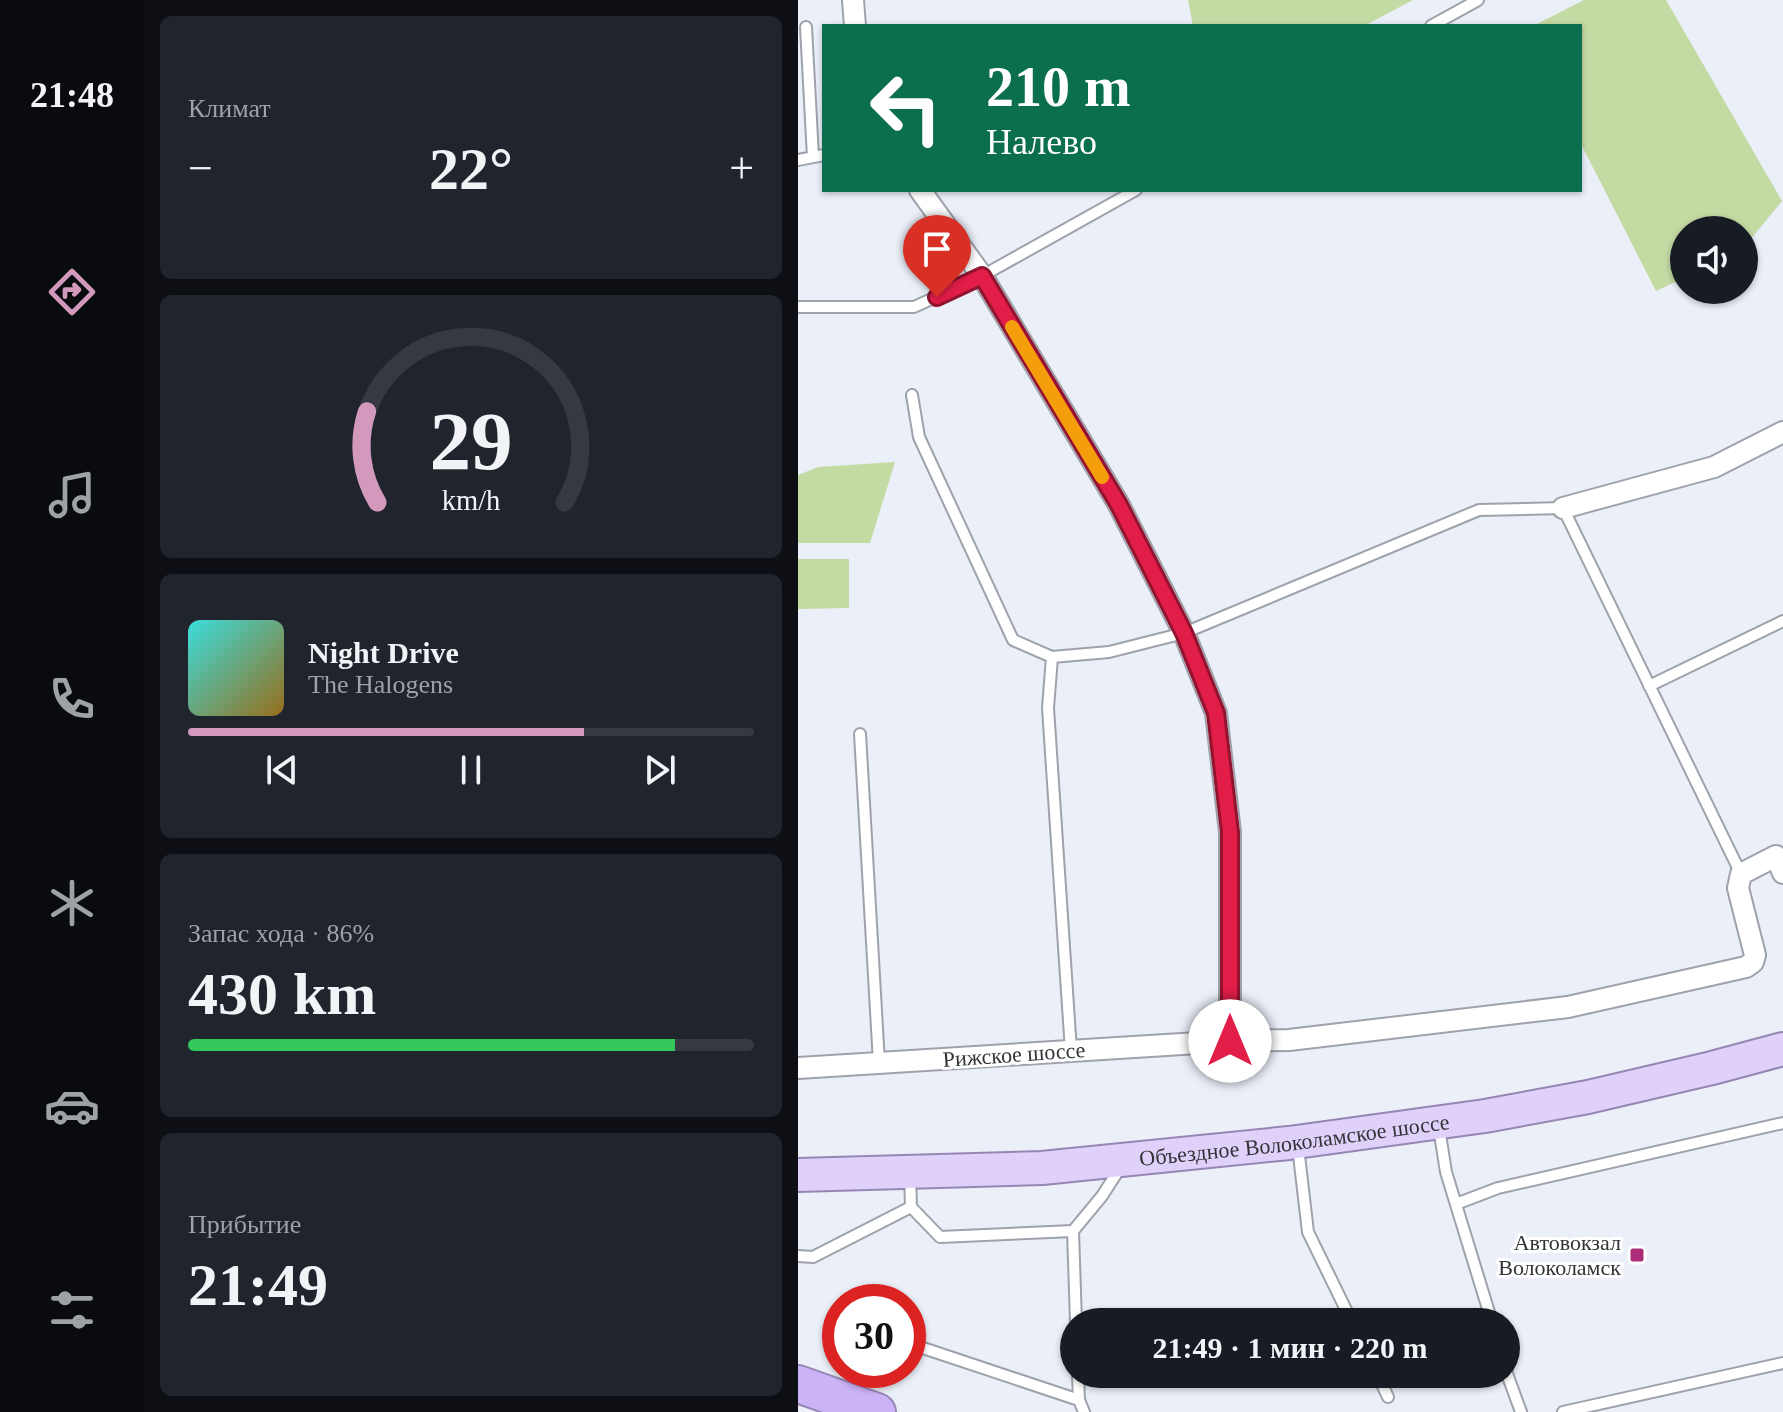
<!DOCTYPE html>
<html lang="ru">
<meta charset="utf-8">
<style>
:root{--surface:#171b24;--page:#20242c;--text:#f1f3f6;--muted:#9ea1a6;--line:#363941;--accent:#d299bd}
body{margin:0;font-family:"Times New Roman",serif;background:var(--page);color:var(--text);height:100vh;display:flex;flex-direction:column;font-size:30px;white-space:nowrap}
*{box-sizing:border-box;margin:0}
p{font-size:26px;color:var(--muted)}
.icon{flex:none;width:44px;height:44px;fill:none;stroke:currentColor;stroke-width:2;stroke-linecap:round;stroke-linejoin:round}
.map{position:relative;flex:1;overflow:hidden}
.drawer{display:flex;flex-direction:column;gap:16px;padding:16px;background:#0d0f14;width:654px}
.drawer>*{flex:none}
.guide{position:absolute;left:24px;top:24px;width:760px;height:168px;border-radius:0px;box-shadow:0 2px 6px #0004;background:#0b6e4f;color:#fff;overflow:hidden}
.buttons{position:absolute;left:872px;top:216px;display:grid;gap:16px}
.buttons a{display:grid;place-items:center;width:88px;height:88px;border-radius:50%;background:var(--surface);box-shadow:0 2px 6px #0004;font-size:40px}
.speed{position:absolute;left:24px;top:1284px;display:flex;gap:16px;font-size:40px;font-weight:700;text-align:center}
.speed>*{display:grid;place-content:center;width:104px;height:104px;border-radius:50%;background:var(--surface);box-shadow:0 2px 6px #0004;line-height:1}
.speed .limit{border:12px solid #d22;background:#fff;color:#111}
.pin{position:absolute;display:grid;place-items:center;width:68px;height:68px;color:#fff;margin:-82px -34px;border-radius:50% 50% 50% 0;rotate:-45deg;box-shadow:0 0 8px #0007}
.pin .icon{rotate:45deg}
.me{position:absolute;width:88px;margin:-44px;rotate:0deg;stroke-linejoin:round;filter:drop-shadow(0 0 6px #0008)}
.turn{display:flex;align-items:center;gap:28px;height:168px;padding:0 32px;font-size:36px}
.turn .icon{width:104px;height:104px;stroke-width:2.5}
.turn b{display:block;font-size:56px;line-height:68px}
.big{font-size:60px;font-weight:600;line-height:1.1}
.drawer .tile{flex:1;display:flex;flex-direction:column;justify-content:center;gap:12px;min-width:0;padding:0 28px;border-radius:12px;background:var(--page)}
.drawer .dial{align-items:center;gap:0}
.dial svg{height:208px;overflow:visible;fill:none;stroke:var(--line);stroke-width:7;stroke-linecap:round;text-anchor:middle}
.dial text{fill:var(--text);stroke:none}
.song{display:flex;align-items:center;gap:24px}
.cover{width:96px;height:96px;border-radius:12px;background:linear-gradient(135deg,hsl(180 70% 55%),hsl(40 70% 35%))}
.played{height:8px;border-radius:4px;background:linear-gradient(90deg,var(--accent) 70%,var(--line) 70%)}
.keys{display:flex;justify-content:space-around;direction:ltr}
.heat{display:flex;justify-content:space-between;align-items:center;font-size:44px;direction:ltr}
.charge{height:12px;border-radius:6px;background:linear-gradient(90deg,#34c759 86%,var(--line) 0)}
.trip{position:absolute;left:262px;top:1308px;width:460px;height:80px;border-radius:40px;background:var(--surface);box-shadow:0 2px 6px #0004;font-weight:600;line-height:80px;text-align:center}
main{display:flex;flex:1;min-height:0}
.tab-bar{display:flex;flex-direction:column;width:144px;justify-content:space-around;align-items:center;background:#090b0e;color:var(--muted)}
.tab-bar .icon{width:56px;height:56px}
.tab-bar .current{color:var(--accent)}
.tab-bar b{font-size:36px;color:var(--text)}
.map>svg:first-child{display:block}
</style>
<main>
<nav class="tab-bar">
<b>21:48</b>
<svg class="icon current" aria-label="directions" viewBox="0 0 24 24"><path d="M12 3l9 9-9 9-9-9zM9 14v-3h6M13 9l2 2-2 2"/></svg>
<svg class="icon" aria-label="music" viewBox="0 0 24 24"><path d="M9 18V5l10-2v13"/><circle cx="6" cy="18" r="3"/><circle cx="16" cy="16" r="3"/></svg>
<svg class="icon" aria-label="phone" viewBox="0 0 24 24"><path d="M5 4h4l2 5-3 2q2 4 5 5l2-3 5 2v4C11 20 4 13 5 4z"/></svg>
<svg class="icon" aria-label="climate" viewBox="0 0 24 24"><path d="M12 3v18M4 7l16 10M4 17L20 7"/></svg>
<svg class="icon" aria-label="car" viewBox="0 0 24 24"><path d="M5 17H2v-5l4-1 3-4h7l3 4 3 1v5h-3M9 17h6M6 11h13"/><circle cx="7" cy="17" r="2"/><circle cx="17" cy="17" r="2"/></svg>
<svg class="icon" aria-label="filters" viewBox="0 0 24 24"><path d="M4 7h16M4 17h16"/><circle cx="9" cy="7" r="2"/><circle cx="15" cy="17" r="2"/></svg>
</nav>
<section class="drawer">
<div class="tile"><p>Климат</p>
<div class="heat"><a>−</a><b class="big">22°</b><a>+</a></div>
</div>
<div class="tile dial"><svg viewBox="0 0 100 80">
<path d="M14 69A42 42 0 1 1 86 69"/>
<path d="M14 69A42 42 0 0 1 10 34" stroke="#d299bd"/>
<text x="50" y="56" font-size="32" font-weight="700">29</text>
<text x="50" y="72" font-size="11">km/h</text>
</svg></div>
<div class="tile">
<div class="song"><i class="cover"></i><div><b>Night Drive</b><p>The Halogens</p></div></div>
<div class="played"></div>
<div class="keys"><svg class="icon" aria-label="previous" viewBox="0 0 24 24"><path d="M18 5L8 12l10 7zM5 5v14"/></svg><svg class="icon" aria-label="pause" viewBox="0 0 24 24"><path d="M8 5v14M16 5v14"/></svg><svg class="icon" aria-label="next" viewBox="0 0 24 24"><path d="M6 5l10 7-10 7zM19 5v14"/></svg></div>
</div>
<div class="tile"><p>Запас хода · 86%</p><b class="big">430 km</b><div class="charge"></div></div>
<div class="tile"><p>Прибытие</p><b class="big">21:49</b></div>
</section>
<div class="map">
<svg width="985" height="1412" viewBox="0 0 985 1412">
<rect width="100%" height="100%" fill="#eaeff8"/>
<!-- green -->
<path fill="#c4daa3" d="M 390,0 L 615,0 L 566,26 L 395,26 Z
M 786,0 L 868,0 L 984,201 L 946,247 L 946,230 L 886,230 L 886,278 L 858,291 L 782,142 L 782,26 L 735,26 Z
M 97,462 L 72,543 L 0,543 L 0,475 L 20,467 Z
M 0,559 L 51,559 L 51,608 L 0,609 Z"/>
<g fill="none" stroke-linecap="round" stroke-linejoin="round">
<defs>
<path id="lane" d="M 633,26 L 680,0
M 8,27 L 15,157
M 0,160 L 26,155
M 0,307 L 116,307 L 184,276 L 338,190
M 114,395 L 121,437 L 215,640 L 254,657
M 851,686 L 985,621
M 62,734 L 81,1063
M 273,1051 L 250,708 L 254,657 L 311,652 L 386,633 L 681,510 L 765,508 L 943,874
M 641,1128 L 648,1172 L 694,1322
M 500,1147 L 510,1232 L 554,1322
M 112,1174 L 113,1207 L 142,1237 L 275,1231
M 658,1204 L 700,1188 L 985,1123
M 0,1256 L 15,1257 L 113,1207
M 278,1322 L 275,1231 L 304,1196 L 322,1168
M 110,1343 L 281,1400
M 708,1371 L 723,1412
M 280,1374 L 281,1400 L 286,1412
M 579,1374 L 590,1397
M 765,1412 L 985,1363"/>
<path id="street" d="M 55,0 L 57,26
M 122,190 L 184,276 L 321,505 L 386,633 L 418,713 L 432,832 L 432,1041
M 765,508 L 916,467 L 985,432
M 0,1068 L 432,1041 L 491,1040 L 770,1007 L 948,967 L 955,962 L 957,955 L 940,888 L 943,874 L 978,856 L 985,873"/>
<g id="primary">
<path id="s1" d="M 0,1175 L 244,1168 L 491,1143 L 687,1116 L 790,1097 L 914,1068 L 985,1049"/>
</g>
<path id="highway" d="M 0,1384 L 79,1412"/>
</defs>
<!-- lane casing -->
<use href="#lane" stroke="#9ea2ab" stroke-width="14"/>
<!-- street casing -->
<use href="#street" stroke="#9ea2ab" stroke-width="24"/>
<!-- primary casing -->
<use href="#primary" stroke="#9686b4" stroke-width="36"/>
<!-- highway casing -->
<use href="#highway" stroke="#9686b4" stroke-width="40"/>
<!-- lane -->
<use href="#lane" stroke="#fff" stroke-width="10"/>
<!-- street -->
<use href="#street" stroke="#fff" stroke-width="20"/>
<!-- primary -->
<use href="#primary" stroke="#e0d1fb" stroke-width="32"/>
<!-- highway -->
<use href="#highway" stroke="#ccb3f8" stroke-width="36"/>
</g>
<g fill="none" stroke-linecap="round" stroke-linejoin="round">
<defs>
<path id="route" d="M 139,297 L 184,276 L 321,505 L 386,633 L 418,713 L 432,832 L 432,1041"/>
</defs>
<!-- route casing -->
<use href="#route" stroke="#92132f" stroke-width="20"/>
<!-- route -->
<use href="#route" stroke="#e11d48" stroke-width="14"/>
<!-- slow -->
<path stroke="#f59e0b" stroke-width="14" d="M 214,327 L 304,477"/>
</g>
<!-- markers -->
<rect fill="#ad2c78" stroke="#fff" stroke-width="3" x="831" y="1247" width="16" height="16" rx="4"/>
<g text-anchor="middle" stroke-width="6" stroke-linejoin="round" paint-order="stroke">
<!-- street labels -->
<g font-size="22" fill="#313337" stroke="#fff">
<text transform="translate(216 1054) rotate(-4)" y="8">Рижское шоссе</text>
<text dy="8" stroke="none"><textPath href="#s1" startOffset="498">Объездное Волоколамское шоссе</textPath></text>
</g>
<!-- poi labels -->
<g font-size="22" fill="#313337" stroke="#fff" text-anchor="end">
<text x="823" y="1250">Автовокзал<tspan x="823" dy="25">Волоколамск</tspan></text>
</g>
</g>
</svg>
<div class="buttons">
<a><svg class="icon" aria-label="sound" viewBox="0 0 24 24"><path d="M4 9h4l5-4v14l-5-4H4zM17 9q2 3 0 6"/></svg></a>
</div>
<div class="speed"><div class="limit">30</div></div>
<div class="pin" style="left:139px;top:297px;background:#d93025"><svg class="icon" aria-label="arrive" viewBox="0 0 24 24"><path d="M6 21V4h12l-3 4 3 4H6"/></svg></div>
<svg class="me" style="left:432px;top:1041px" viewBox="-20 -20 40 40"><circle r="19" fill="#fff"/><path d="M0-13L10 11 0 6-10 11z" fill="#e11d48"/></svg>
<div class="trip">21:49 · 1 мин · 220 m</div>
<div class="guide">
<div class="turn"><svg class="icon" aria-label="left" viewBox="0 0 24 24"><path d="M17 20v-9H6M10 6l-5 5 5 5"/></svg><div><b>210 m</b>Налево</div></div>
</div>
</div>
</main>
